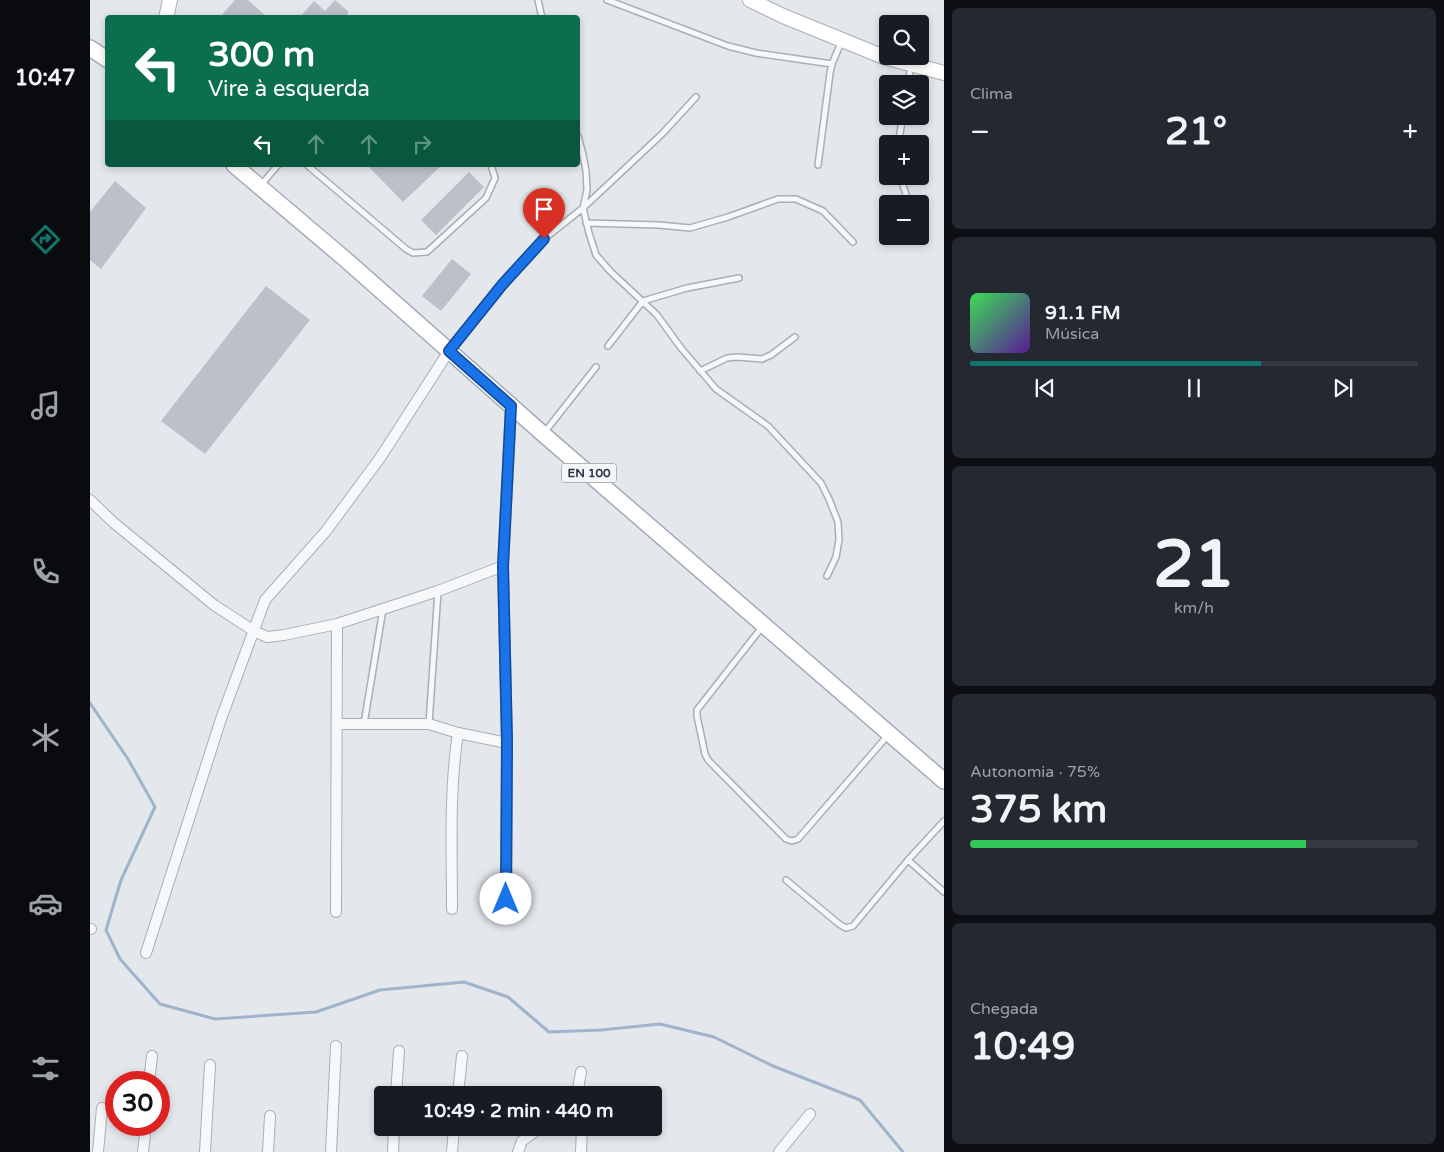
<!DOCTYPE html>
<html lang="pt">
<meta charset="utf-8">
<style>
:root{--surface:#171b24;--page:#242831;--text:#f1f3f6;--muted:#9ea1a6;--line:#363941;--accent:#0f766e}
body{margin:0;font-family:"Varela Round",sans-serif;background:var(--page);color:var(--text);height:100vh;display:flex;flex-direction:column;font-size:19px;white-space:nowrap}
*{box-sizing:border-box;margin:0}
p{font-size:16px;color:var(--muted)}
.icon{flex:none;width:28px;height:28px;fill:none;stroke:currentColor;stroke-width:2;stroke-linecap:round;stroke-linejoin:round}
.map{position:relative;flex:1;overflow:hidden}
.panel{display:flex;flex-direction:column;gap:8px;padding:8px;background:#0d0f14;width:500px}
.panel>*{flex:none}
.top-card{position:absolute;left:15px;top:15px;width:475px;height:152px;border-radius:5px;box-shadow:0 2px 8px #0003;background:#0b6e4f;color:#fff;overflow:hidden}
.fabs{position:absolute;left:789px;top:15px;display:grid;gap:10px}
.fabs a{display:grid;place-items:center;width:50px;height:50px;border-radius:5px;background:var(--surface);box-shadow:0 2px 8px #0003;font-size:25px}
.speed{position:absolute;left:15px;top:1071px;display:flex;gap:10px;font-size:25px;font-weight:700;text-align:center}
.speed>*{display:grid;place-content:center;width:65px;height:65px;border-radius:50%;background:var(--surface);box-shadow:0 2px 8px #0003;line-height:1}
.speed .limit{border:8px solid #d22;background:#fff;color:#111}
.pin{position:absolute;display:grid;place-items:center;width:42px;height:42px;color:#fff;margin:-51px -21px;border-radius:50% 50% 50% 0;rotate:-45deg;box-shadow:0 0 5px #0007}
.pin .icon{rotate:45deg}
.me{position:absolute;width:55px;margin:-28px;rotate:0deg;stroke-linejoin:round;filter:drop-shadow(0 0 4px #0008)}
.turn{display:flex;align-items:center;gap:18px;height:105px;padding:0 20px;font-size:22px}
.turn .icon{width:65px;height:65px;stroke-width:2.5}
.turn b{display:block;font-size:35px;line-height:42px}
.lanes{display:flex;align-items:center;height:48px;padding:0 20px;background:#0003;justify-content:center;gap:25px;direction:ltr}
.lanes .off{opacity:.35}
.big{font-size:38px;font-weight:800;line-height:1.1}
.panel .card{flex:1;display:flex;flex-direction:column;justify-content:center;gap:8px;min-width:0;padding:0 18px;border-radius:8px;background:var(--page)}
.panel .dial{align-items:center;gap:0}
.dial b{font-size:65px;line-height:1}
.song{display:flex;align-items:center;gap:15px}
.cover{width:60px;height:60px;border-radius:8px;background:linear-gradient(135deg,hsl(130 70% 55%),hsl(270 70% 35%))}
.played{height:5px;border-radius:2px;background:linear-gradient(90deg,var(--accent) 65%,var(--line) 65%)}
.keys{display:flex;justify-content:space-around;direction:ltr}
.heat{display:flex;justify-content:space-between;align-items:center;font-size:28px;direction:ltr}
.charge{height:8px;border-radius:4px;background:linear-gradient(90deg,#34c759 75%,var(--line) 0)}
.trip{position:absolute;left:284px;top:1086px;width:288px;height:50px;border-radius:5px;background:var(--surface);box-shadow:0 2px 8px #0003;font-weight:800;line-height:50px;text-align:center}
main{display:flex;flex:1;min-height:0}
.tab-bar{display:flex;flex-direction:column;width:90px;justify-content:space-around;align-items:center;background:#090b0e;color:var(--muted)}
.tab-bar .icon{width:35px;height:35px}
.tab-bar .selected{color:var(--accent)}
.tab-bar b{font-size:22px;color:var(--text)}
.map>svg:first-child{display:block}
</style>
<main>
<nav class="tab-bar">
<b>10:47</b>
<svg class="icon selected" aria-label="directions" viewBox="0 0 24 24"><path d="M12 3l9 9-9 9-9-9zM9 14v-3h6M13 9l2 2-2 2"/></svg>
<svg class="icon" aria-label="music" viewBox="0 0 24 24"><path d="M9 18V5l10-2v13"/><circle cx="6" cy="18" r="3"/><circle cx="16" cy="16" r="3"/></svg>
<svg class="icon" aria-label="phone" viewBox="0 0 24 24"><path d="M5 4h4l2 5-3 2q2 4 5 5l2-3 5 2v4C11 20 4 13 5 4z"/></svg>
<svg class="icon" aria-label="climate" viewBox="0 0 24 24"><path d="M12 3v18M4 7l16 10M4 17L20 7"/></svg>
<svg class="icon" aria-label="car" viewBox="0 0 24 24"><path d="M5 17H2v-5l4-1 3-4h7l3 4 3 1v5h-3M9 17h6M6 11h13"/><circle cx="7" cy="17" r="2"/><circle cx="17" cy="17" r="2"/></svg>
<svg class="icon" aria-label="filters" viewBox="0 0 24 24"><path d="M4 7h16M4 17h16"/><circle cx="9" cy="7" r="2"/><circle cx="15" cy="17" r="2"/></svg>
</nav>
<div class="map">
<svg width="854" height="1152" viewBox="0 0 854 1152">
<rect width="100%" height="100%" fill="#e4e7ec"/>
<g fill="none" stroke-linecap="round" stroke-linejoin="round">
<!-- stream -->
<path stroke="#9fb4cc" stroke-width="3" d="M 0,703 L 38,759 L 65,807 L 31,880 L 16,930 L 30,959 L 70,1004 L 125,1019 L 226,1012 L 290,990 L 374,982 L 418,997 L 459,1032 L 511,1030 L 570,1024 L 624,1037 L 683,1066 L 770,1100 L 813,1152"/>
</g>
<!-- building -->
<path fill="#bbc0ca" d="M 145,0 L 158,0 L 178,18 L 129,18 Z
M 245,0 L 259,12 L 254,18 L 209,18 L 224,1 L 235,11 Z
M 277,165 L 352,165 L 313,202 Z
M 379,172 L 394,187 L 346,235 L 331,220 Z
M 25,181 L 56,208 L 11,269 L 0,260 L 0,212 Z
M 362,259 L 381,274 L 351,311 L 332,296 Z
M 176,286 L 220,320 L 115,454 L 71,421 Z"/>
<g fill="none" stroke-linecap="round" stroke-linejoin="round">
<defs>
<path id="lane" d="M 448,0 L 452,18
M 517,0 L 638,46 L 666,53 L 742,64
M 818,84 L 821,64
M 488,136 L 493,155 L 496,171 L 497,190 L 493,208 L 499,233 L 506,255 L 520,271 L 567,315 L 591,348 L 626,389 L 678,426 L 731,483 L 739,499 L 748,522 L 749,540 L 746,557 L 737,576
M 808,144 L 813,116
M 217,165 L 316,249 L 323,253 L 337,252 L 396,198 L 405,178 L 401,165
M 728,165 L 740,73 L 742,64 L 752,40
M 810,176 L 819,204
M 171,185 L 188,165
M 496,223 L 569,225 L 600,228 L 638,217 L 688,199 L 706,199 L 733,211 L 763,242
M 518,346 L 553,301 L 597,288 L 649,278
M 360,350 L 412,285 L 454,239 L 493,208 L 572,134 L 606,97
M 610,371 L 637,358 L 647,357 L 672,359 L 681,355 L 705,337
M 454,433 L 506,367
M 672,627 L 607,710 L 607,716 L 615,754 L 618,760 L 696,839 L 702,841 L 708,839 L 799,734
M 274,724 L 293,609
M 339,724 L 348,591
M 818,860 L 854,892
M 696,880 L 749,924 L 756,928 L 763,926 L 818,860 L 854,821"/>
<path id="street" d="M 0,500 L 24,523 L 124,605 L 164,631 L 177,637 L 194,635 L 247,624 L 348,591 L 413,566
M 247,724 L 339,724 L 368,733 L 417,743
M 416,899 L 417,743 L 413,566 L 421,406
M 362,909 C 362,850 359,791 368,733
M 246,912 L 247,624
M 0,929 L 1,929
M 56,953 L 131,719 L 175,600 L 236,531 L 290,458 L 359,351
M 59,1082 L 62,1056
M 306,1095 L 309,1051
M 368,1095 L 372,1056
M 487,1095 L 491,1072
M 8,1152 L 12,1108
M 53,1152 L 56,1125
M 115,1152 L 120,1065
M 178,1152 L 180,1116
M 241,1152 L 246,1046
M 303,1152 L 304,1128
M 362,1152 L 364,1128
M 428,1152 L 432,1141 L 450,1128
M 491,1152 L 492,1128
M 689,1152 L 720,1114"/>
<path id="secondary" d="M 660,0 L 693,16 L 794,57 L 854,73
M 76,18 L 80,0"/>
<path id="primary" d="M 0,48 L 18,60
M 144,165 L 255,259 L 453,434 L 854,781"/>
</defs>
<!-- lane casing -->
<use href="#lane" stroke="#a9aeb7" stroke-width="8"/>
<!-- street casing -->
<use href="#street" stroke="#a9aeb7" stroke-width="12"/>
<!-- secondary casing -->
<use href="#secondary" stroke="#a9aeb7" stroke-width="16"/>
<!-- primary casing -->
<use href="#primary" stroke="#a3abb8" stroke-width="18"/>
<!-- lane -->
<use href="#lane" stroke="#f7f8fa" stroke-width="5"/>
<!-- street -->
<use href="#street" stroke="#f7f8fa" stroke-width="10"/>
<!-- secondary -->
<use href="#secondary" stroke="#fff" stroke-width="14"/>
<!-- primary -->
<use href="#primary" stroke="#fff" stroke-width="15"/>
</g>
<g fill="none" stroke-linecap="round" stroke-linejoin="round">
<defs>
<path id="route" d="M 416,899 L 417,742 L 413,566 L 421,406 L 359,351 L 412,285 L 454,239"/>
</defs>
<!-- route casing -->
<use href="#route" stroke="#114b97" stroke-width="12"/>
<!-- route -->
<use href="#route" stroke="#1a73e8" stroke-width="9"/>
</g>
<g text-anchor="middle" stroke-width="5" stroke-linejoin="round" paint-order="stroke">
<!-- shield labels -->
<rect fill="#f4f6f9" stroke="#676e7b" stroke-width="1" x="471.5" y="463.5" width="55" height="19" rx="4"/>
<g font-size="12" font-weight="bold" fill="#2b3445">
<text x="499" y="477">EN 100</text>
</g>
</g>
</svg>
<div class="fabs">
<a><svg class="icon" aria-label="search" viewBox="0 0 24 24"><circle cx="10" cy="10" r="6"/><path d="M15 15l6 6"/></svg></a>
<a><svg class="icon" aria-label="layers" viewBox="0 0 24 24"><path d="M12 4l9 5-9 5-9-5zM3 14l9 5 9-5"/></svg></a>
<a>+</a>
<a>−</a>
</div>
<div class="speed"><div class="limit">30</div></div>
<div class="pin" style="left:454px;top:239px;background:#d93025"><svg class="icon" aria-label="arrive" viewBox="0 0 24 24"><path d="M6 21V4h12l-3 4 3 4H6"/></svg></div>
<svg class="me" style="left:416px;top:899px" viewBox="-20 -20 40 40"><circle r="19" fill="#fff"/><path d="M0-13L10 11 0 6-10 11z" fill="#1a73e8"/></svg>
<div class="trip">10:49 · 2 min · 440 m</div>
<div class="top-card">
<div class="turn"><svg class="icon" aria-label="left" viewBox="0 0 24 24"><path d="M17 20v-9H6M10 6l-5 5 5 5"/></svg><div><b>300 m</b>Vire à esquerda</div></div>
<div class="lanes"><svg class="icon" aria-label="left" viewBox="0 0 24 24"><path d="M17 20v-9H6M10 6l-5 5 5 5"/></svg><svg class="icon off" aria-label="ahead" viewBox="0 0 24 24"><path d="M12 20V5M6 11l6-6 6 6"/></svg><svg class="icon off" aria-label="ahead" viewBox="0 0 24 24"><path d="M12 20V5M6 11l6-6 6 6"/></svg><svg class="icon off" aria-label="right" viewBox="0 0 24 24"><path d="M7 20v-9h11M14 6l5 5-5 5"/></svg></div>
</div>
</div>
<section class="panel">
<div class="card"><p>Clima</p>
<div class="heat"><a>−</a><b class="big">21°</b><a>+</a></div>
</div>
<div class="card">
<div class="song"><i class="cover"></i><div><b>91.1 FM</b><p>Música</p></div></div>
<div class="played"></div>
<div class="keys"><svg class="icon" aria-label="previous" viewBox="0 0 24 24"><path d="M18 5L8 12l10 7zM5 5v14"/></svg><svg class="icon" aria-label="pause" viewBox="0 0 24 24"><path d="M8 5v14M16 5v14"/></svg><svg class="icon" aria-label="next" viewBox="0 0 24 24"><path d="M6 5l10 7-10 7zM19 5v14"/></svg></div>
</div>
<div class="card dial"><b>21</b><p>km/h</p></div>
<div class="card"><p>Autonomia · 75%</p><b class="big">375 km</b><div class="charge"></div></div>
<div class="card"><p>Chegada</p><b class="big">10:49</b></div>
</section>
</main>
